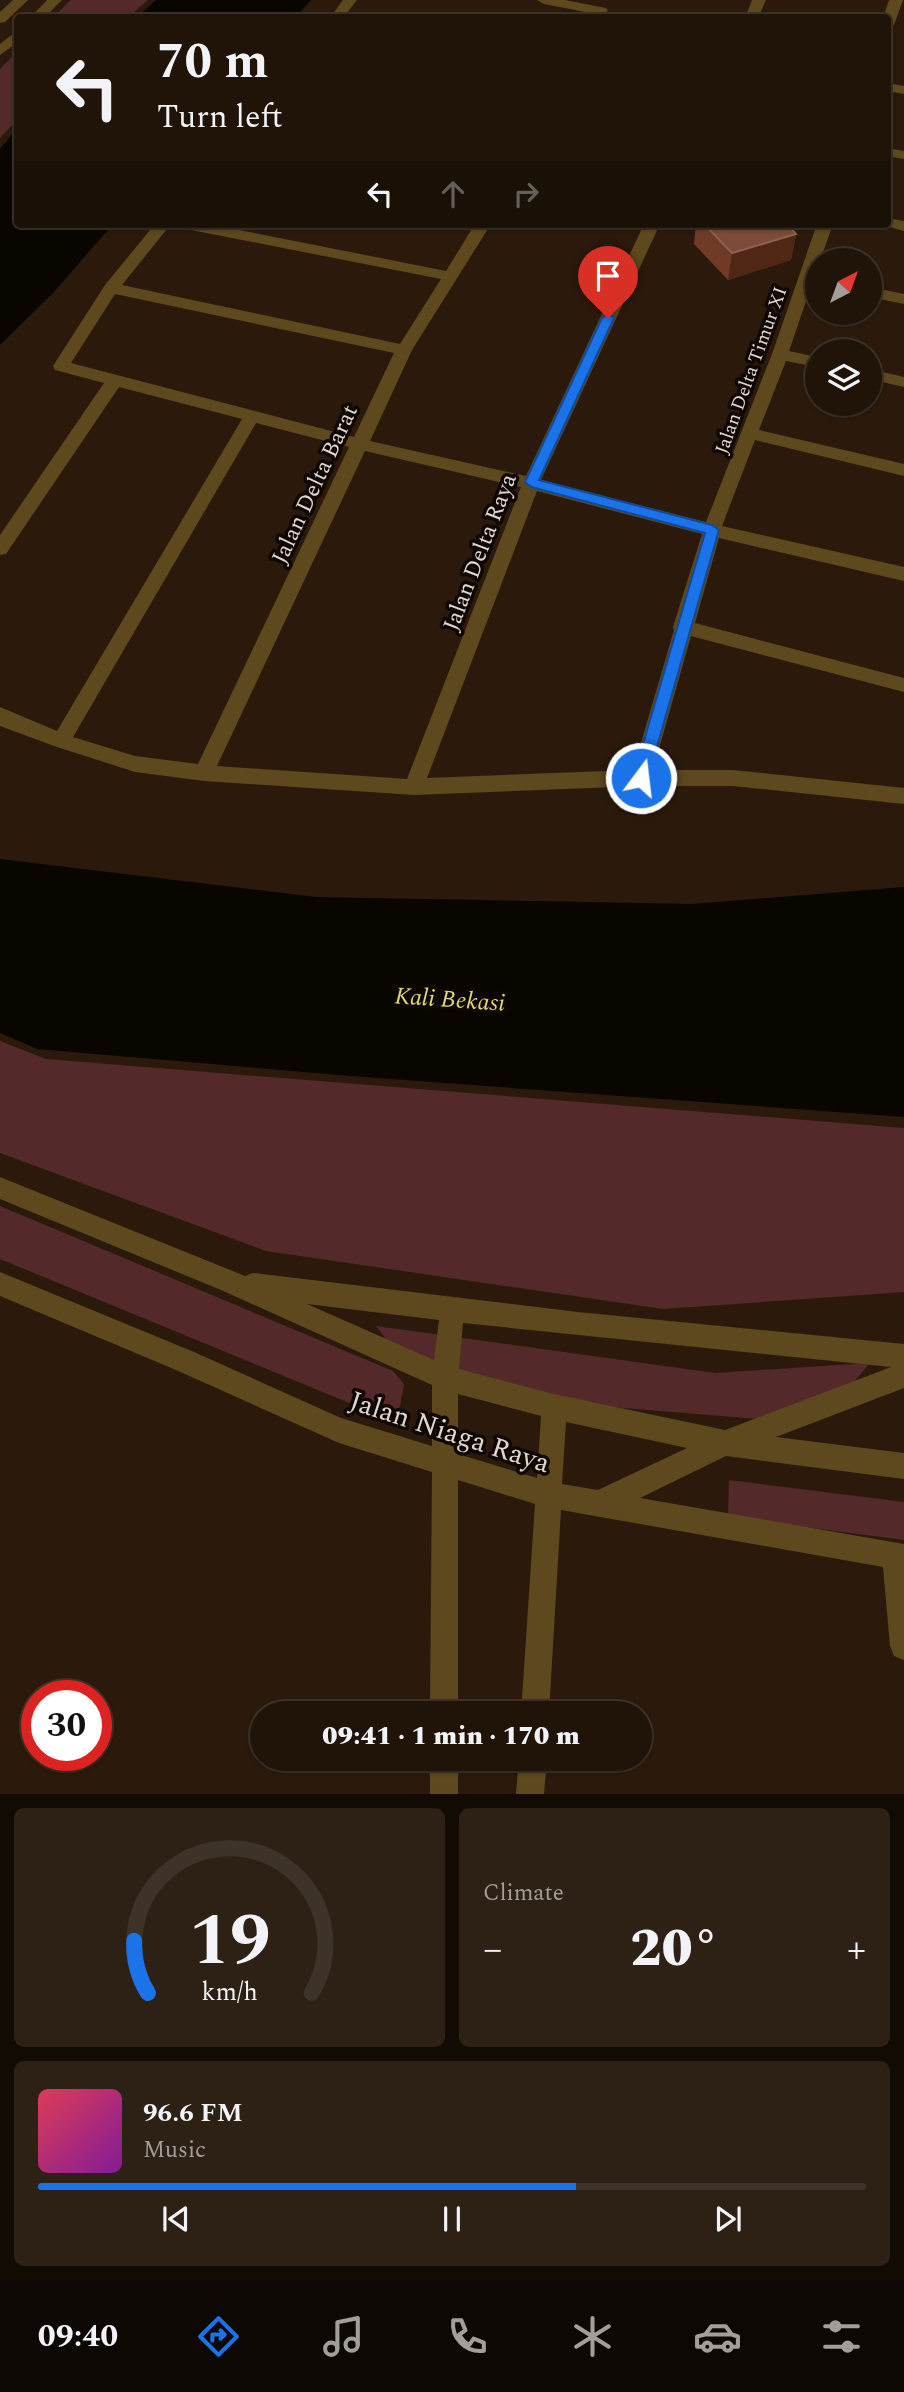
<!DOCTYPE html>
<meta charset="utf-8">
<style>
:root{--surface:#201408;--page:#2d2116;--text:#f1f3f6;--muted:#a29e9c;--line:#3d3329;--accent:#1a73e8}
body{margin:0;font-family:Spectral,serif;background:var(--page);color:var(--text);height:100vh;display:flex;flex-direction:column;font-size:26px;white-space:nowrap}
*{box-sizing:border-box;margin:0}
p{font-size:23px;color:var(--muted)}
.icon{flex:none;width:38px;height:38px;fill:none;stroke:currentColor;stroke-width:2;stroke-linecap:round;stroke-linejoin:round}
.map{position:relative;height:1794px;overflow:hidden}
.details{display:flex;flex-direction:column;gap:14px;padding:14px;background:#120b04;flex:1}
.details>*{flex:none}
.guide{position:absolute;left:14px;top:14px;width:877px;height:214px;border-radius:7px;box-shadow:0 2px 5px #0004,0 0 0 2px var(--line);background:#201408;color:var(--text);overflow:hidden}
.needle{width:46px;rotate:41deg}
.tools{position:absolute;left:805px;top:248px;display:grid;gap:14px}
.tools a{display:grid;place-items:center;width:77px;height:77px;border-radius:50%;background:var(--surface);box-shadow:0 2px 5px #0004,0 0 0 2px var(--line);font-size:35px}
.speed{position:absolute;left:21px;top:1680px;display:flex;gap:14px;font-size:35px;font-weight:700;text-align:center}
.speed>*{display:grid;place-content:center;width:91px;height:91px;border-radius:50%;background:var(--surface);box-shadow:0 2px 5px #0004,0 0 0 2px var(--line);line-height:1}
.speed .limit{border:10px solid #d22;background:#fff;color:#111}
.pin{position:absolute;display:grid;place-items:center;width:60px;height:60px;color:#fff;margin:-72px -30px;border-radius:50% 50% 50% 0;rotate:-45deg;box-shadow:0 0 7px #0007}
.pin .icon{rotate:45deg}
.me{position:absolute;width:77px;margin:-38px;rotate:15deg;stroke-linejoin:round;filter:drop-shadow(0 0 5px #0008)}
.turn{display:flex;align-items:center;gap:24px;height:147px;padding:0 28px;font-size:32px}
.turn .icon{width:91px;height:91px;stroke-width:2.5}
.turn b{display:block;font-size:49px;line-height:60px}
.lanes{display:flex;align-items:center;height:66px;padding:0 28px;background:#0003;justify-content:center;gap:35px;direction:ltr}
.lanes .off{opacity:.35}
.big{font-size:52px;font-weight:800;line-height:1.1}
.details .widget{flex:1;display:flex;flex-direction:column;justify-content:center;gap:10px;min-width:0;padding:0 24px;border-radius:10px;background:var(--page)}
.details .dial{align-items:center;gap:0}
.dial svg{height:182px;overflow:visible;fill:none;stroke:var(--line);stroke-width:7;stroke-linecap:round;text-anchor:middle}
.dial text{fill:var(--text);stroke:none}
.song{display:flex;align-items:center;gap:21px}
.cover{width:84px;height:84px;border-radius:10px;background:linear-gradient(135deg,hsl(350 70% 55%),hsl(290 70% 35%))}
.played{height:7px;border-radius:4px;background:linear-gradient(90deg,var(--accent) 65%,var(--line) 65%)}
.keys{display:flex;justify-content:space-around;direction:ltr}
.heat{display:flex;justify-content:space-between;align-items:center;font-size:38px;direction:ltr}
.details .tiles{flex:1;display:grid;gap:14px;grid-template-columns:1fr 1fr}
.widget:last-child{grid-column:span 2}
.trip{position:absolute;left:250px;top:1701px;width:402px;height:70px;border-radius:35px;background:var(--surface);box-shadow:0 2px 5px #0004,0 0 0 2px var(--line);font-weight:800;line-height:70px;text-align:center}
.tabs{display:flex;height:112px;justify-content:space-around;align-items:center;background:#0d0803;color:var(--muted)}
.tabs .icon{width:49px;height:49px}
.tabs .on{color:var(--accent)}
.tabs b{font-size:32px;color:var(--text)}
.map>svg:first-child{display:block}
</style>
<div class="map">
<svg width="904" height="1794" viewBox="0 0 904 1794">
<rect width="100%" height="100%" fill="#2b1a0b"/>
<!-- green -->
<path fill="#53292a" d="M 71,0 L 148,0 L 128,17 L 53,17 Z
M 17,52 L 17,120 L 0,138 L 0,69 Z
M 0,1041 L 46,1059 L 904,1128 L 904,1292 L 663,1309 L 266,1251 L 0,1153 Z
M 0,1206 L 393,1371 L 404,1384 L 400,1406 L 393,1421 L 0,1259 Z
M 376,1326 L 715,1373 L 870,1363 L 846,1391 L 771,1420 L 525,1400 L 388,1342 Z
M 729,1480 L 904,1502 L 904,1540 L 728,1517 Z"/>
<!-- water -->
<path fill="#090600" d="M 156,0 L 311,0 L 296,17 L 137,17 Z
M 17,128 L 18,224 L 113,224 L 54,292 L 0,345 L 0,149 Z
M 0,859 L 316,897 L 692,904 L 904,887 L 904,1117 L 351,1076 L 37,1049 L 0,1033 Z"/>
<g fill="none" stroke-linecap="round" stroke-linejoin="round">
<!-- minor -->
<path fill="#5e481d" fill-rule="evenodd" d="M 343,0 L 357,0 L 343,18 L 330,18 Z
M 537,0 L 565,0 L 606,8 L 608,11 L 601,15 L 544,4 Z
M 752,0 L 766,0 L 758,18 L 745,18 Z
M 889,0 L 903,0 L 894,25 L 887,29 L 887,18 L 883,18 Z
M 887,83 L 904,86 L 904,94 L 887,91 Z
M 887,148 L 904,151 L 904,159 L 887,156 Z
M 887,218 L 904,221 L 904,231 L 882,225 L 887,224 Z
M 155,224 L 171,224 L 122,285 L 400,344 L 441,279 L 186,229 L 178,224 L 209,224 L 446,271 L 475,224 L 491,224 L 412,350 L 370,441 L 526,476 L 644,224 L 660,224 L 541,480 L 706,522 L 772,354 L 817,224 L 833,224 L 820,261 L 817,261 L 817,269 L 789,351 L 817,357 L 817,367 L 786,361 L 759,430 L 904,464 L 904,476 L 755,440 L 722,526 L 904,567 L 904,581 L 719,538 L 695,623 L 904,678 L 904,692 L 691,636 L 653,770 L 733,770 L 904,788 L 904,804 L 733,786 L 641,786 L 414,795 L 204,781 L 135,772 L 54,746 L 0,726 L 0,707 L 57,731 L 242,419 L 119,387 L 6,554 L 0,555 L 0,535 L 104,383 L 55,370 L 53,366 L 105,285 ZM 115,294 L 394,353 L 354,437 L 71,363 ZM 256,423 L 349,447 L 198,764 L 135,756 L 73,737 ZM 365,451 L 521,487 L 407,779 L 217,766 ZM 537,491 L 702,534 L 673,627 L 674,630 L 633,770 L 427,778 Z
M 870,287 L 904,294 L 904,304 L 870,297 Z
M 870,369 L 904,377 L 904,387 L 870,379 Z
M 0,1177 L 245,1276 L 253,1273 L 578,1312 L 904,1344 L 904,1388 L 776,1437 L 904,1453 L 904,1479 L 726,1456 L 640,1498 L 904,1544 L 904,1660 L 894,1656 L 890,1646 L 883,1567 L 561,1510 L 549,1713 L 521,1713 L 535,1504 L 458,1480 L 458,1713 L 430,1713 L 432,1472 L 339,1443 L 176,1370 L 0,1296 L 0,1272 L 194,1352 L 341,1418 L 432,1446 L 432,1385 L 221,1290 L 0,1199 ZM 307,1304 L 439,1320 L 434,1360 ZM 463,1323 L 891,1367 L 725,1430 L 554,1394 L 459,1369 ZM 458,1394 L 541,1416 L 537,1478 L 458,1454 ZM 566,1422 L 687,1448 L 598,1490 L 562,1484 Z
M 430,1759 L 458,1759 L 458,1794 L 430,1794 Z
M 519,1759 L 547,1759 L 544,1794 L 516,1794 Z"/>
<!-- tertiary -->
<path fill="#5e481d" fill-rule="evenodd" d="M 13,0 L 28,0 L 5,22 L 0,23 L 0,12 Z
M 47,0 L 62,0 L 44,18 L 30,18 Z
M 18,30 L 18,42 L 0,55 L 0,44 Z"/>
</g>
<!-- wall -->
<path fill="#703b26" d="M 696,224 L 787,224 L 796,234 L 791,260 L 728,280 L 694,244 Z"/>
<!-- shaded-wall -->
<path fill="#502714" d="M 796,234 L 791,260 L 728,280 L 732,253 Z"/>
<!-- building -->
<path fill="#7d4b38" stroke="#8c614f" stroke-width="2" d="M 704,224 L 787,224 L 796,234 L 732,253 Z"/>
<!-- route -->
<path fill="#1a73e8" stroke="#114b97" stroke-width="2" d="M 608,314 L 614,318 L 539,480 L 712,525 L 719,530 L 648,778 L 641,784 L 633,778 L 705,533 L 531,487 L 525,482 L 602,318 Z"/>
<g text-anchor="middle" stroke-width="7" stroke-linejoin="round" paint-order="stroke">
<!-- far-street labels -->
<g font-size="19" fill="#e1d6cc" stroke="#0e0703">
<text transform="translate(750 370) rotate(-70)" y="7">Jalan Delta Timur XI</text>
</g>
<!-- street labels -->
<g font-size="23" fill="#e1d6cc" stroke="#0e0703">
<text transform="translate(314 484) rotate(-65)" y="8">Jalan Delta Barat</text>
<text transform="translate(479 552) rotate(-69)" y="8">Jalan Delta Raya</text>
</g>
<!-- water labels -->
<g font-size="24" font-style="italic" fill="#e1d677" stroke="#0e0703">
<text transform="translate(450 999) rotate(4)" y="8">Kali Bekasi</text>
</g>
<!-- near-street labels -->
<g font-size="28" fill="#e1d6cc" stroke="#0e0703">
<text transform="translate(450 1431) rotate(18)" y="10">Jalan Niaga Raya</text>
</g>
</g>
</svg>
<div class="tools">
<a><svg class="needle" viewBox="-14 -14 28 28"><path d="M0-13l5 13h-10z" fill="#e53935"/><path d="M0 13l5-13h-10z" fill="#a29e9c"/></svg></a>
<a><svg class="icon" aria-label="layers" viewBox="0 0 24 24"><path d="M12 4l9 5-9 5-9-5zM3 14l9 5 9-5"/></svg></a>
</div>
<div class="speed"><div class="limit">30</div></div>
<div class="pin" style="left:608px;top:318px;background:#d93025"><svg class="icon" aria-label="arrive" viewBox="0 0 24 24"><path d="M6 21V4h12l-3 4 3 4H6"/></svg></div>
<svg class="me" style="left:641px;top:778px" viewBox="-20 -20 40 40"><circle r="17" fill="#1a73e8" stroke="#fff" stroke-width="3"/><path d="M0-11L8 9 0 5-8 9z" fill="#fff"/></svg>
<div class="trip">09:41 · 1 min · 170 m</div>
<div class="guide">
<div class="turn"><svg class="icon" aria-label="left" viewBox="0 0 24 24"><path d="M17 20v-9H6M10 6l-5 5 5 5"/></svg><div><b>70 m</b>Turn left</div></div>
<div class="lanes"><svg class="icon" aria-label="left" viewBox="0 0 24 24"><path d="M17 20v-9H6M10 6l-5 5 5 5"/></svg><svg class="icon off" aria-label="ahead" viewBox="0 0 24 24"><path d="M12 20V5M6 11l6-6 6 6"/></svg><svg class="icon off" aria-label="right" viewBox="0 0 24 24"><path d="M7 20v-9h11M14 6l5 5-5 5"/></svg></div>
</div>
</div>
<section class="details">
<div class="tiles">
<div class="widget dial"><svg viewBox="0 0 100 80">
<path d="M14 69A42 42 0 1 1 86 69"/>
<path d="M14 69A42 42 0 0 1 8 46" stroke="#1a73e8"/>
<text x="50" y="56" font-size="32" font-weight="700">19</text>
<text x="50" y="72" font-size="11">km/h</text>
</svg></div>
<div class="widget"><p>Climate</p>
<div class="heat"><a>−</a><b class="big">20°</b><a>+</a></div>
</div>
<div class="widget">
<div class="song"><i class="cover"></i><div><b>96.6 FM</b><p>Music</p></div></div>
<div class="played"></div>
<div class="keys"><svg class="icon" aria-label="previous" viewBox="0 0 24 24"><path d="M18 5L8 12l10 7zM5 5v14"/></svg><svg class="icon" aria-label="pause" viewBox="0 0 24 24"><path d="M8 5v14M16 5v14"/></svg><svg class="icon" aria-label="next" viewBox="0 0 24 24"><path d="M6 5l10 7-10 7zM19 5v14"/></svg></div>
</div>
</div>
</section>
<nav class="tabs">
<b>09:40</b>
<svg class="icon on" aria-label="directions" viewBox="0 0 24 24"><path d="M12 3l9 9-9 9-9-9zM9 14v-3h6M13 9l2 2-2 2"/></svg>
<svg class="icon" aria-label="music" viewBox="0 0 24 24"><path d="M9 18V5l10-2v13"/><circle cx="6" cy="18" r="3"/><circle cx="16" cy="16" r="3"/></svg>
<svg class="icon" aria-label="phone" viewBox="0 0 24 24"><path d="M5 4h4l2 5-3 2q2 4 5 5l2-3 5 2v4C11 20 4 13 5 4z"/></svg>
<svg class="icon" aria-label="climate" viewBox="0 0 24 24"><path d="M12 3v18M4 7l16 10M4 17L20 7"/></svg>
<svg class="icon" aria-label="car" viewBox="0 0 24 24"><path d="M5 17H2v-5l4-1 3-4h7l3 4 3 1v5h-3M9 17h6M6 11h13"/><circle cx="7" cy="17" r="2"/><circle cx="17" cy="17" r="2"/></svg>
<svg class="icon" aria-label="filters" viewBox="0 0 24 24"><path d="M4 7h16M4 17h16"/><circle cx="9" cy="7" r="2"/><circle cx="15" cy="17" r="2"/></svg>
</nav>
